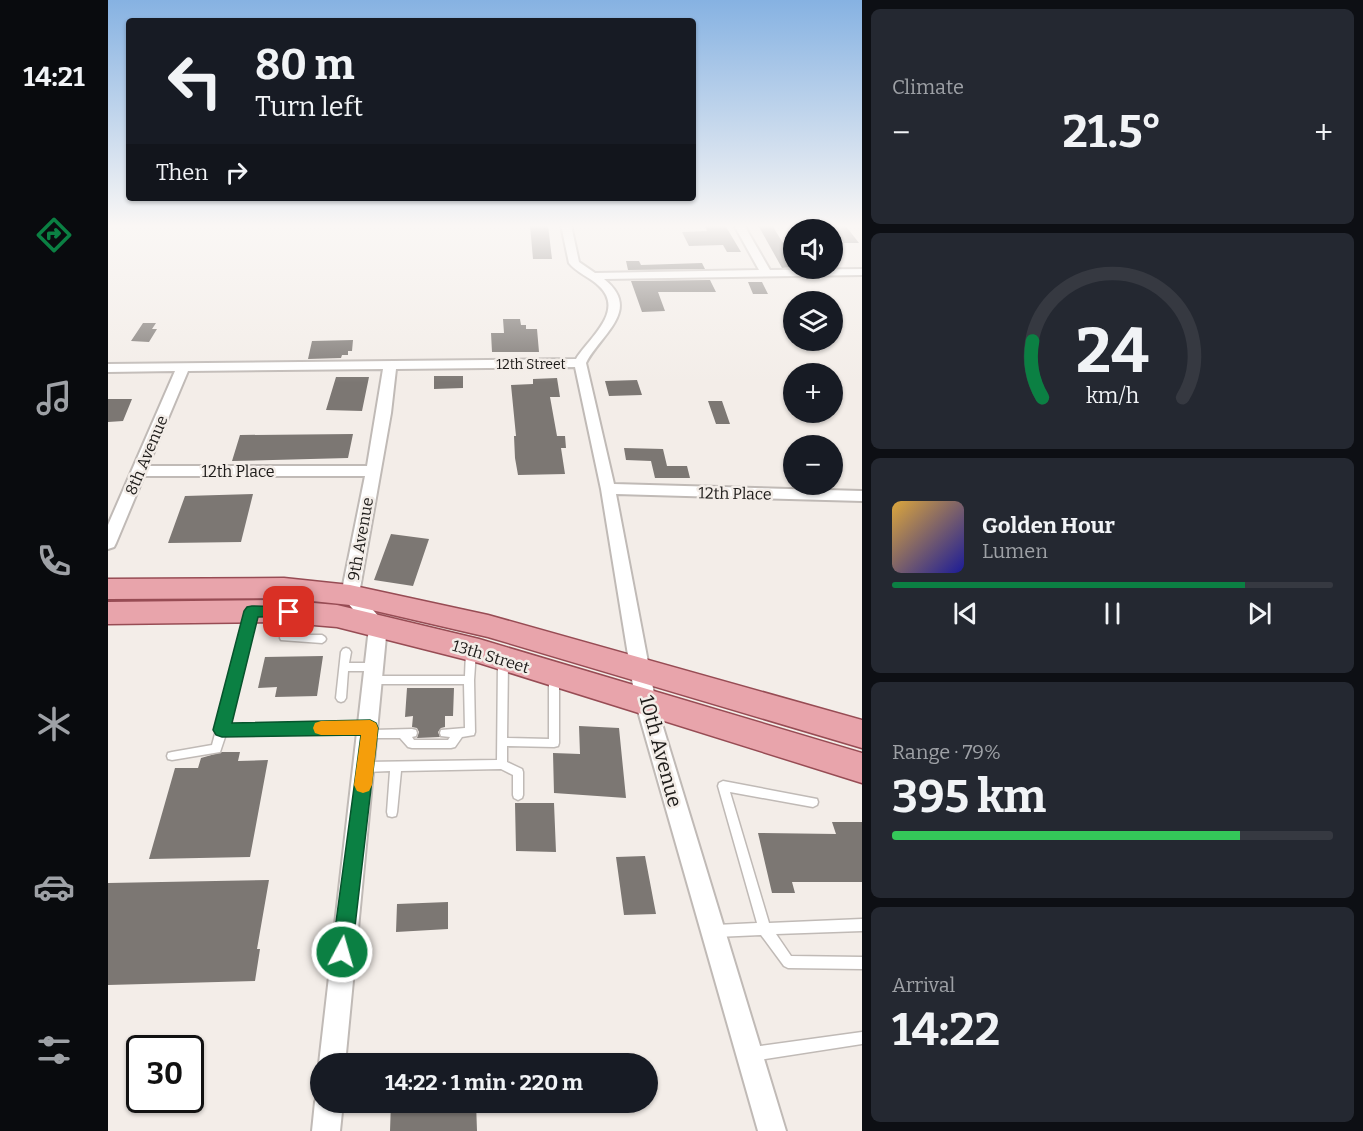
<!DOCTYPE html>
<meta charset="utf-8">
<style>
:root{--surface:#171b24;--page:#242831;--text:#f1f3f6;--muted:#9ea1a6;--line:#363941;--accent:#0b8043}
body{margin:0;font-family:Bitter,serif;background:var(--page);color:var(--text);height:100vh;display:flex;flex-direction:column;font-size:22px;white-space:nowrap}
*{box-sizing:border-box;margin:0}
p{font-size:20px;color:var(--muted)}
.icon{flex:none;width:33px;height:33px;fill:none;stroke:currentColor;stroke-width:2;stroke-linecap:round;stroke-linejoin:round}
.map{position:relative;flex:1;overflow:hidden}
.details{display:flex;flex-direction:column;gap:9px;padding:9px;background:#0d0f14;width:501px}
.details>*{flex:none}
.top-card{position:absolute;left:18px;top:18px;width:570px;height:183px;border-radius:6px;box-shadow:0 2px 4px #0004;background:#171b24;color:var(--text);overflow:hidden}
.controls{position:absolute;left:675px;top:219px;display:grid;gap:12px}
.controls a{display:grid;place-items:center;width:60px;height:60px;border-radius:50%;background:var(--surface);box-shadow:0 2px 4px #0004;font-size:30px}
.speed{position:absolute;left:18px;top:1035px;display:flex;gap:12px;font-size:30px;font-weight:700;text-align:center}
.speed>*{display:grid;place-content:center;width:78px;height:78px;border-radius:50%;background:var(--surface);box-shadow:0 2px 4px #0004;line-height:1}
.speed .limit{border:3px solid #111;border-radius:9px;background:#fff;color:#111}
.pin{position:absolute;display:grid;place-items:center;width:51px;height:51px;color:#fff;margin:-26px;border-radius:12px;box-shadow:0 3px 9px #0006}
.me{position:absolute;width:66px;margin:-33px;rotate:6deg;stroke-linejoin:round;filter:drop-shadow(0 0 4px #0008)}
.turn{display:flex;align-items:center;gap:21px;height:126px;padding:0 30px;font-size:27px}
.turn .icon{width:78px;height:78px;stroke-width:2.5}
.turn b{display:block;font-size:42px;line-height:51px}
.then{display:flex;align-items:center;height:57px;padding:0 30px;background:#0003;gap:12px;font-size:22px}
.big{font-size:45px;font-weight:700;line-height:1.1}
.details .card{flex:1;display:flex;flex-direction:column;justify-content:center;gap:9px;min-width:0;padding:0 21px;border-radius:9px;background:var(--page)}
.details .dial{align-items:center;gap:0}
.dial svg{height:156px;overflow:visible;fill:none;stroke:var(--line);stroke-width:7;stroke-linecap:round;text-anchor:middle}
.dial text{fill:var(--text);stroke:none}
.song{display:flex;align-items:center;gap:18px}
.cover{width:72px;height:72px;border-radius:9px;background:linear-gradient(135deg,hsl(40 70% 55%),hsl(240 70% 35%))}
.played{height:6px;border-radius:3px;background:linear-gradient(90deg,var(--accent) 80%,var(--line) 80%)}
.keys{display:flex;justify-content:space-around;direction:ltr}
.heat{display:flex;justify-content:space-between;align-items:center;font-size:33px;direction:ltr}
.charge{height:9px;border-radius:4px;background:linear-gradient(90deg,#34c759 79%,var(--line) 0)}
.trip{position:absolute;left:202px;top:1053px;width:348px;height:60px;border-radius:30px;background:var(--surface);box-shadow:0 2px 4px #0004;font-weight:700;line-height:60px;text-align:center}
main{display:flex;flex:1;min-height:0}
.menu{display:flex;flex-direction:column;width:108px;justify-content:space-around;align-items:center;background:#090b0e;color:var(--muted)}
.menu .icon{width:42px;height:42px}
.menu .on{color:var(--accent)}
.menu b{font-size:27px;color:var(--text)}
.map>svg:first-child{display:block}
</style>
<main>
<nav class="menu">
<b>14:21</b>
<svg class="icon on" aria-label="directions" viewBox="0 0 24 24"><path d="M12 3l9 9-9 9-9-9zM9 14v-3h6M13 9l2 2-2 2"/></svg>
<svg class="icon" aria-label="music" viewBox="0 0 24 24"><path d="M9 18V5l10-2v13"/><circle cx="6" cy="18" r="3"/><circle cx="16" cy="16" r="3"/></svg>
<svg class="icon" aria-label="phone" viewBox="0 0 24 24"><path d="M5 4h4l2 5-3 2q2 4 5 5l2-3 5 2v4C11 20 4 13 5 4z"/></svg>
<svg class="icon" aria-label="climate" viewBox="0 0 24 24"><path d="M12 3v18M4 7l16 10M4 17L20 7"/></svg>
<svg class="icon" aria-label="car" viewBox="0 0 24 24"><path d="M5 17H2v-5l4-1 3-4h7l3 4 3 1v5h-3M9 17h6M6 11h13"/><circle cx="7" cy="17" r="2"/><circle cx="17" cy="17" r="2"/></svg>
<svg class="icon" aria-label="filters" viewBox="0 0 24 24"><path d="M4 7h16M4 17h16"/><circle cx="9" cy="7" r="2"/><circle cx="15" cy="17" r="2"/></svg>
</nav>
<div class="map">
<svg width="754" height="1131" viewBox="0 0 754 1131">
<rect width="100%" height="100%" fill="#f3ede8"/>
<!-- building -->
<path fill="#7c7773" d="M 422,225 L 440,225 L 444,259 L 425,259 Z
M 596,225 L 617,225 L 633,252 L 619,252 L 615,245 L 581,246 L 574,232 L 599,231 Z
M 650,225 L 664,225 L 681,253 L 678,253 L 686,267 L 674,268 Z
M 723,225 L 737,225 L 751,243 L 736,243 Z
M 518,261 L 531,261 L 533,265 L 594,263 L 597,269 L 520,270 Z
M 602,280 L 608,292 L 550,292 L 557,311 L 534,312 L 523,281 Z
M 640,282 L 654,282 L 660,294 L 645,294 Z
M 395,319 L 412,319 L 413,325 L 418,325 L 418,329 L 429,329 L 431,352 L 384,352 L 383,333 L 396,333 Z
M 35,323 L 48,323 L 44,329 L 49,329 L 41,342 L 23,341 Z
M 245,340 L 244,351 L 240,351 L 240,355 L 234,355 L 233,358 L 200,359 L 204,341 Z
M 326,376 L 355,376 L 355,388 L 326,389 Z
M 228,377 L 261,377 L 254,411 L 218,410 Z
M 449,378 L 452,397 L 442,397 L 449,436 L 457,436 L 458,448 L 453,448 L 457,474 L 410,475 L 407,458 L 406,436 L 408,436 L 403,385 L 425,384 L 425,379 Z
M 529,380 L 534,395 L 501,396 L 497,381 Z
M 0,399 L 24,399 L 15,421 L 0,422 Z
M 600,401 L 614,401 L 622,424 L 608,424 Z
M 245,434 L 240,458 L 124,461 L 132,435 Z
M 516,448 L 555,449 L 559,466 L 579,466 L 582,478 L 547,478 L 543,461 L 518,460 Z
M 145,494 L 133,542 L 60,543 L 77,496 Z
M 283,534 L 321,539 L 305,586 L 266,580 Z
M 215,656 L 209,696 L 167,697 L 169,687 L 150,688 L 157,657 Z
M 299,688 L 346,688 L 345,716 L 337,716 L 337,727 L 333,728 L 330,732 L 332,737 L 309,738 L 311,732 L 309,728 L 304,727 L 305,716 L 297,717 Z
M 471,726 L 511,728 L 518,798 L 446,793 L 445,753 L 472,754 Z
M 114,752 L 132,752 L 130,761 L 160,760 L 142,857 L 41,859 L 67,768 L 90,768 L 93,758 Z
M 407,803 L 446,803 L 448,852 L 408,851 Z
M 724,822 L 754,822 L 754,882 L 684,882 L 687,893 L 664,893 L 650,833 L 728,834 Z
M 537,856 L 548,914 L 516,915 L 508,857 Z
M 161,880 L 149,949 L 152,949 L 147,981 L 0,985 L 0,883 Z
M 340,902 L 340,929 L 288,932 L 289,904 Z
M 283,1102 L 368,1102 L 369,1131 L 282,1131 Z"/>
<g fill="none" stroke-linecap="round" stroke-linejoin="round">
<defs>
<path id="service" d="M 144,609 L 147,610 L 148,612 L 120,726 L 261,724 L 264,725 L 265,730 L 304,729 L 308,730 L 309,733 L 308,736 L 304,737 L 306,740 L 340,740 L 342,737 L 333,736 L 332,733 L 333,730 L 357,728 L 356,684 L 266,684 L 263,683 L 261,680 L 263,677 L 266,676 L 357,676 L 358,651 L 360,648 L 363,647 L 366,648 L 368,651 L 366,680 L 367,732 L 366,735 L 354,737 L 347,747 L 343,748 L 304,748 L 300,747 L 292,738 L 261,738 L 257,737 L 257,732 L 118,734 L 112,752 L 64,760 L 60,759 L 59,756 L 60,753 L 64,752 L 104,745 L 140,612 L 141,610 Z
M 181,610 L 184,611 L 185,613 L 181,635 L 214,635 L 217,637 L 218,639 L 217,641 L 214,643 L 173,640 L 172,638 L 177,613 L 178,611 Z
M 238,648 L 241,649 L 243,652 L 241,663 L 266,663 L 269,664 L 271,667 L 269,670 L 266,671 L 240,671 L 238,698 L 236,701 L 233,702 L 230,701 L 228,698 L 233,652 L 235,649 Z
M 395,658 L 398,659 L 400,662 L 399,738 L 441,739 L 441,675 L 443,672 L 446,671 L 449,672 L 451,675 L 451,743 L 450,746 L 446,747 L 399,746 L 399,762 L 414,769 L 415,772 L 415,795 L 414,798 L 410,800 L 406,798 L 405,795 L 405,775 L 393,769 L 293,771 L 289,812 L 288,816 L 284,817 L 280,816 L 279,812 L 282,771 L 258,772 L 254,770 L 253,767 L 254,764 L 258,762 L 389,760 L 390,662 L 392,659 Z
M 615,781 L 709,799 L 710,802 L 709,805 L 705,807 L 622,792 L 661,923 L 754,919 L 754,931 L 668,934 L 683,956 L 754,957 L 754,969 L 680,968 L 676,966 L 653,935 L 608,937 L 604,935 L 602,931 L 604,927 L 608,925 L 649,923 L 610,786 L 611,783 Z
M 754,1032 L 754,1044 L 645,1061 L 640,1059 L 638,1054 L 640,1049 L 645,1047 Z"/>
<path id="minor" d="M 453,225 L 463,225 L 471,262 L 487,273 L 651,270 L 626,225 L 636,225 L 662,270 L 754,269 L 754,275 L 496,279 C 535,310 492,335 478,363 L 506,484 L 754,491 L 754,501 L 508,494 L 548,704 L 678,1131 L 650,1131 L 528,704 L 493,489 L 467,367 L 288,369 L 283,413 L 251,594 L 279,626 L 237,1064 L 213,1064 L 213,1069 L 211,1064 L 261,628 L 233,595 L 257,476 L 36,476 L 8,543 L 6,547 L 0,549 L 0,525 L 67,371 L 0,372 L 0,364 L 468,359 C 480,339 518,311 491,286 C 482,277 469,273 461,263 ZM 275,369 L 259,466 L 40,466 L 80,371 Z
M 211,1092 L 213,1102 L 235,1102 L 232,1131 L 204,1131 L 207,1102 Z"/>
<path id="primary" d="M 176,578 L 242,585 L 380,615 L 754,720 L 754,748 L 380,637 L 242,605 L 176,598 L 0,599 L 0,579 Z
M 170,600 L 229,605 L 371,639 L 754,753 L 754,783 L 371,663 L 229,627 L 170,622 L 0,624 L 0,602 Z"/>
</defs>
<!-- service casing -->
<use href="#service" stroke="#c0bab6" stroke-width="3"/>
<!-- minor casing -->
<use href="#minor" stroke="#c0bab6" stroke-width="4"/>
<!-- primary casing -->
<use href="#primary" stroke="#974c54" stroke-width="3"/>
<!-- service -->
<use href="#service" fill="#fff" fill-rule="evenodd"/>
<!-- minor -->
<use href="#minor" fill="#fff" fill-rule="evenodd"/>
<!-- primary -->
<use href="#primary" fill="#e8a4ab" fill-rule="evenodd"/>
</g>
<!-- sky -->
<linearGradient id="sky" x2="0" y2="1"><stop stop-color="#86b2e2"/><stop offset="0.59" stop-color="#faf7f5"/><stop offset="1" stop-color="#faf7f5" stop-opacity="0"/></linearGradient>
<rect width="754" height="383" fill="url(#sky)"/>
<!-- route -->
<path fill="#0b8043" stroke="#07532c" stroke-width="1.5" d="M 144,606 L 181,607 L 186,608 L 188,612 L 186,616 L 150,617 L 124,723 L 262,720 L 268,723 L 270,728 L 244,952 L 242,960 L 234,963 L 227,960 L 224,952 L 253,735 L 114,737 L 108,735 L 105,730 L 136,611 L 139,607 Z"/>
<!-- slow -->
<path fill="#f59e0b" d="M 262,720 L 268,723 L 270,728 L 264,785 L 261,791 L 255,793 L 249,791 L 246,785 L 253,735 L 213,735 L 207,733 L 205,728 L 207,723 L 213,721 Z"/>
<g text-anchor="middle" stroke-width="5" stroke-linejoin="round" paint-order="stroke">
<!-- far-street labels -->
<g font-size="14" fill="#1d1b19" stroke="#f3ede8">
<text x="423" y="369">12th Street</text>
</g>
<!-- street labels -->
<g font-size="16" fill="#1d1b19" stroke="#f3ede8">
<text transform="translate(38 455) rotate(-67)" y="6">8th Avenue</text>
<text x="130" y="477">12th Place</text>
<text transform="translate(627 493) rotate(1)" y="6">12th Place</text>
<text transform="translate(252 539) rotate(-80)" y="6">9th Avenue</text>
<text transform="translate(383 656) rotate(17)" y="6">13th Street</text>
</g>
<!-- near-street labels -->
<g font-size="20" fill="#1d1b19" stroke="#f3ede8">
<text transform="translate(553 751) rotate(75)" y="7">10th Avenue</text>
</g>
</g>
</svg>
<div class="controls">
<a><svg class="icon" aria-label="sound" viewBox="0 0 24 24"><path d="M4 9h4l5-4v14l-5-4H4zM17 9q2 3 0 6"/></svg></a>
<a><svg class="icon" aria-label="layers" viewBox="0 0 24 24"><path d="M12 4l9 5-9 5-9-5zM3 14l9 5 9-5"/></svg></a>
<a>+</a>
<a>−</a>
</div>
<div class="speed"><div class="limit">30</div></div>
<div class="pin" style="left:181px;top:612px;background:#d93025"><svg class="icon" aria-label="arrive" viewBox="0 0 24 24"><path d="M6 21V4h12l-3 4 3 4H6"/></svg></div>
<svg class="me" style="left:234px;top:952px" viewBox="-20 -20 40 40"><circle r="17" fill="#0b8043" stroke="#fff" stroke-width="3"/><path d="M0-11L8 9 0 5-8 9z" fill="#fff"/></svg>
<div class="trip">14:22 · 1 min · 220 m</div>
<div class="top-card">
<div class="turn"><svg class="icon" aria-label="left" viewBox="0 0 24 24"><path d="M17 20v-9H6M10 6l-5 5 5 5"/></svg><div><b>80 m</b>Turn left</div></div>
<div class="then">Then<svg class="icon" aria-label="right" viewBox="0 0 24 24"><path d="M7 20v-9h11M14 6l5 5-5 5"/></svg></div>
</div>
</div>
<section class="details">
<div class="card"><p>Climate</p>
<div class="heat"><a>−</a><b class="big">21.5°</b><a>+</a></div>
</div>
<div class="card dial"><svg viewBox="0 0 100 80">
<path d="M14 69A42 42 0 1 1 86 69"/>
<path d="M14 69A42 42 0 0 1 9 40" stroke="#0b8043"/>
<text x="50" y="56" font-size="32" font-weight="700">24</text>
<text x="50" y="72" font-size="11">km/h</text>
</svg></div>
<div class="card">
<div class="song"><i class="cover"></i><div><b>Golden Hour</b><p>Lumen</p></div></div>
<div class="played"></div>
<div class="keys"><svg class="icon" aria-label="previous" viewBox="0 0 24 24"><path d="M18 5L8 12l10 7zM5 5v14"/></svg><svg class="icon" aria-label="pause" viewBox="0 0 24 24"><path d="M8 5v14M16 5v14"/></svg><svg class="icon" aria-label="next" viewBox="0 0 24 24"><path d="M6 5l10 7-10 7zM19 5v14"/></svg></div>
</div>
<div class="card"><p>Range · 79%</p><b class="big">395 km</b><div class="charge"></div></div>
<div class="card"><p>Arrival</p><b class="big">14:22</b></div>
</section>
</main>
